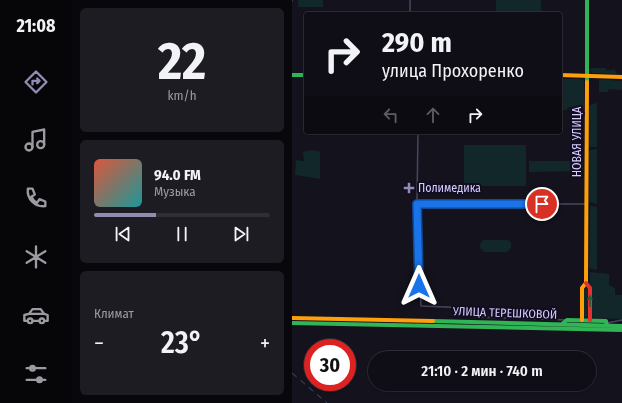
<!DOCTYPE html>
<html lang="ru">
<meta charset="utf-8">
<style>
:root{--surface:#0f0e16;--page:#1d1c23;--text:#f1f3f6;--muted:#9b9ca1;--line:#2f2e35;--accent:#938cb0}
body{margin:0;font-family:"Fira Sans Condensed",sans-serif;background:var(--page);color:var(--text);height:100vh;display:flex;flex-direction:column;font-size:15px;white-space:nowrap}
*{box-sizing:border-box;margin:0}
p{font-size:13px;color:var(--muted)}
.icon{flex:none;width:22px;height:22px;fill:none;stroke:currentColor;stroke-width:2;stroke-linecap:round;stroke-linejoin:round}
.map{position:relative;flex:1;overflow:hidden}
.details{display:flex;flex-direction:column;gap:8px;padding:8px;background:#08080c;width:220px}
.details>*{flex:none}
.guide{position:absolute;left:12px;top:12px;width:258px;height:122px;border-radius:4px;box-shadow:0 1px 3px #0004,0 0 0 1px var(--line);background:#0f0e16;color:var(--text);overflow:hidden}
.speed{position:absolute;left:12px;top:339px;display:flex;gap:8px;font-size:20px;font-weight:700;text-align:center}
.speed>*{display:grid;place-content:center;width:52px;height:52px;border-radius:50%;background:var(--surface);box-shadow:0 1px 3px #0004,0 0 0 1px var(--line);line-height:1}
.speed .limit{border:6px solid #d22;background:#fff;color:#111}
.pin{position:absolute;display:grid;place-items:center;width:34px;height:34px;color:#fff;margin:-17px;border:2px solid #fff;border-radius:50%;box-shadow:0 1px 4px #0007}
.me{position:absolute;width:44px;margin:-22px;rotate:0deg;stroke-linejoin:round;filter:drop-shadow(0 0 3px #0008)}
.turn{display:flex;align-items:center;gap:14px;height:84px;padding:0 12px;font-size:18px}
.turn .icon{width:52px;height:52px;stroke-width:2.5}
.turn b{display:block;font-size:28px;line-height:34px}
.lanes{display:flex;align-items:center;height:38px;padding:0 12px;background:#0003;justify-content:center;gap:20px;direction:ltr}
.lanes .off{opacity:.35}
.big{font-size:30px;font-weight:600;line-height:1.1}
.details .tile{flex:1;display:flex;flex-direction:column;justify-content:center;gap:6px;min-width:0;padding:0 14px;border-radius:6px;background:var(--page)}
.details .dial{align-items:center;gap:0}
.dial b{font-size:52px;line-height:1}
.song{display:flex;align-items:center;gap:12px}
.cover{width:48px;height:48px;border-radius:6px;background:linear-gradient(135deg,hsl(10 70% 55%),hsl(180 70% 35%))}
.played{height:4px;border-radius:2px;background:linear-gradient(90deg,var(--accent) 35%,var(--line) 35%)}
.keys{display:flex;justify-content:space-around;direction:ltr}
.heat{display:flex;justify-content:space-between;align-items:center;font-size:22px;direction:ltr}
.trip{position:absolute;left:76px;top:351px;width:228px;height:40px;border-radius:20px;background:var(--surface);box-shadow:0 1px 3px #0004,0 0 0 1px var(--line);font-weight:600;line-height:40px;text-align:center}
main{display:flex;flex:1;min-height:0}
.menu{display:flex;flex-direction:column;width:72px;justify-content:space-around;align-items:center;background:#060609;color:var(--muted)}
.menu .icon{width:28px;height:28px}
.menu .active{color:var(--accent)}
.menu b{font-size:18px;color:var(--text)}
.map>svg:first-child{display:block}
</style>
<main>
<nav class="menu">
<b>21:08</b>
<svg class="icon active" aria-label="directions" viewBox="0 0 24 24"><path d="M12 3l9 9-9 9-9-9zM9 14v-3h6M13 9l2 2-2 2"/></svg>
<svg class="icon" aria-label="music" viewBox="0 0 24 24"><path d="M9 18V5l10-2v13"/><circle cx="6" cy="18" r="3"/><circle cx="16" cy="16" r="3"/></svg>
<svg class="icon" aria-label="phone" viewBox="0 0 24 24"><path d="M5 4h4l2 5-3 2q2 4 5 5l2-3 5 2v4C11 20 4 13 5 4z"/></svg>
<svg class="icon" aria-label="climate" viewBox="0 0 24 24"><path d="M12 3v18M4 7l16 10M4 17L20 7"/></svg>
<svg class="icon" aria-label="car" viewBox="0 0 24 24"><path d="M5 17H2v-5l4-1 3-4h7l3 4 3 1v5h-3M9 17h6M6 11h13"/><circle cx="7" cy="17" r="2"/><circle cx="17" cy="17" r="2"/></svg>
<svg class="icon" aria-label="filters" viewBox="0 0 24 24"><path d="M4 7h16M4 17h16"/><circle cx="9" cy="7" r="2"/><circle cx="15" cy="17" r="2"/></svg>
</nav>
<section class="details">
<div class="tile dial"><b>22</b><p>km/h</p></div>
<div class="tile">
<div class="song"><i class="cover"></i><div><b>94.0 FM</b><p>Музыка</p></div></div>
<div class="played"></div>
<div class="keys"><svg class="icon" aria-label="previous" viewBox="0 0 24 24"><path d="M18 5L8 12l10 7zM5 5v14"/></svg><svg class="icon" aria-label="pause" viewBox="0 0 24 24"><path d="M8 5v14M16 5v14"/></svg><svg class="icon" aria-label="next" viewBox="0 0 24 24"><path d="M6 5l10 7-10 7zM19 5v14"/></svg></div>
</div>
<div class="tile"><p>Климат</p>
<div class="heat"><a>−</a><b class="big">23°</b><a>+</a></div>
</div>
</section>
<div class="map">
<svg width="330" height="403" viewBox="0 0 330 403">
<rect width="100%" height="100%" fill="#14121d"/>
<!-- green -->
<path fill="#112729" d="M 6,0 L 31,0 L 31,7 L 6,7 Z
M 204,0 L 249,0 L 249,14 L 204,14 Z
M 300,68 L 314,68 L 314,70 L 321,70 L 322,68 L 325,74 L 300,73 L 297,70 Z
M 268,79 L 290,79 L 292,80 L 292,109 L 276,107 L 275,110 L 270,110 L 268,102 Z
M 307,79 L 330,81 L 330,90 L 316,89 L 316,92 L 307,92 Z
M 305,103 L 305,147 L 298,147 L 297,145 L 297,106 L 300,104 Z
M 172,145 L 234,145 L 234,186 L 172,186 Z
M 305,149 L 305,204 L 297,202 L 297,152 L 298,150 Z
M 20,150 L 26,151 L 28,153 L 28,179 L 3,175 L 4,160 L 12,161 L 11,152 Z
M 237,161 L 291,161 L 291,171 L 237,172 Z
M 298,206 L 305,207 L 305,270 L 299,269 L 297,267 Z
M 191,240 L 215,240 L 219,242 L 219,248 L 215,252 L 192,252 L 188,248 L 188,244 Z
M 298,272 L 317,274 L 317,285 L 323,288 L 323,295 L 330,295 L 330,319 L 302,318 L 299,315 C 299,307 297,275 298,272 Z
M 295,287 L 296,289 L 296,316 L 293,318 L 292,316 L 291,290 Z"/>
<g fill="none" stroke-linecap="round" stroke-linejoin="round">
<!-- street -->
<path stroke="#49455e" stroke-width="1.5" d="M 118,0 L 118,14
M 0,1 L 0,0
M 126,132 L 125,201 L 129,306 L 178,308 L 182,317 L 274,320
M 125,204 L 293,204
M 315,323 L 330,320"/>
<!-- fast -->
<path stroke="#30b455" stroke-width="4" d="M 0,75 L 14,75
M 295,82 L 295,0
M 141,321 L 330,326
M 0,323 L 330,330
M 270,324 L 275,320 L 314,321 L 315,326"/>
<!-- slow -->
<path stroke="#ff9f0a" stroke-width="4" d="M 268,75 L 330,77
M 0,318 L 141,321
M 290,320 L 290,288 L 294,283 L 295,82"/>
<!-- jam -->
<path stroke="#e5322d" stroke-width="4" d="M 294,283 L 298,288 L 298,320"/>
<!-- rail -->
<path stroke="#425368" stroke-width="1" stroke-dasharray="6 5" stroke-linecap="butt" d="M 0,373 L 35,403"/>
</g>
<!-- one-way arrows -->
<defs><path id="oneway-solid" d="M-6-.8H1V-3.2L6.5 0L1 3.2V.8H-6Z"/></defs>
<use fill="#21603b" href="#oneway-solid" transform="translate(298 301) rotate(-90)"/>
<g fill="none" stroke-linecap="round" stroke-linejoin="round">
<defs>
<path id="route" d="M 127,286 L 125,204 L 250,204"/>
</defs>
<!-- route casing -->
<use href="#route" stroke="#114b97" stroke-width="10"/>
<!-- route -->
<use href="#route" stroke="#1a73e8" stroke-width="7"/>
</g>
<!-- markers -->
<path fill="#938cb0" stroke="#120d21" stroke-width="1.5" d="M115 182h4v4h4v4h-4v4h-4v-4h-4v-4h4z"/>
<g text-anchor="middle" stroke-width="4" stroke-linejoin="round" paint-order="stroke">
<!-- street labels -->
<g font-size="12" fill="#d7cdff" stroke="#120d21">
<text transform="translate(285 142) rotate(-90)" y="4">НОВАЯ УЛИЦА</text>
<text transform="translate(213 313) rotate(2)" y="4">УЛИЦА ТЕРЕШКОВОЙ</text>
</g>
<!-- poi labels -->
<g font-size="12" fill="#d7cdff" stroke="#120d21" text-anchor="start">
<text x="126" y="192">Полимедика</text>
</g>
</g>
</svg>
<div class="speed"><div class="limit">30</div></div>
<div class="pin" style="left:250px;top:204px;background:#d93025"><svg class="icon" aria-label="arrive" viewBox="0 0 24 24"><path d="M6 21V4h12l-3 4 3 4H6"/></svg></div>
<svg class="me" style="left:127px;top:286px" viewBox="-20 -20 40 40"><path d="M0-17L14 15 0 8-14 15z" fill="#1a73e8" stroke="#fff" stroke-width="4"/></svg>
<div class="trip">21:10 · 2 мин · 740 m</div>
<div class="guide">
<div class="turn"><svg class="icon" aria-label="right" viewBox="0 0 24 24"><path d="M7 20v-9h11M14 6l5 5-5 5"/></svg><div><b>290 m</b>улица Прохоренко</div></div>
<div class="lanes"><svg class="icon off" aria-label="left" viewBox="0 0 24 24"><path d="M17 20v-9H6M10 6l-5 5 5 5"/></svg><svg class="icon off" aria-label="ahead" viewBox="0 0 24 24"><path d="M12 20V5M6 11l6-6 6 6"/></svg><svg class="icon" aria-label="right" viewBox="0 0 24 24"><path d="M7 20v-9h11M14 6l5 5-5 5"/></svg></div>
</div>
</div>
</main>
